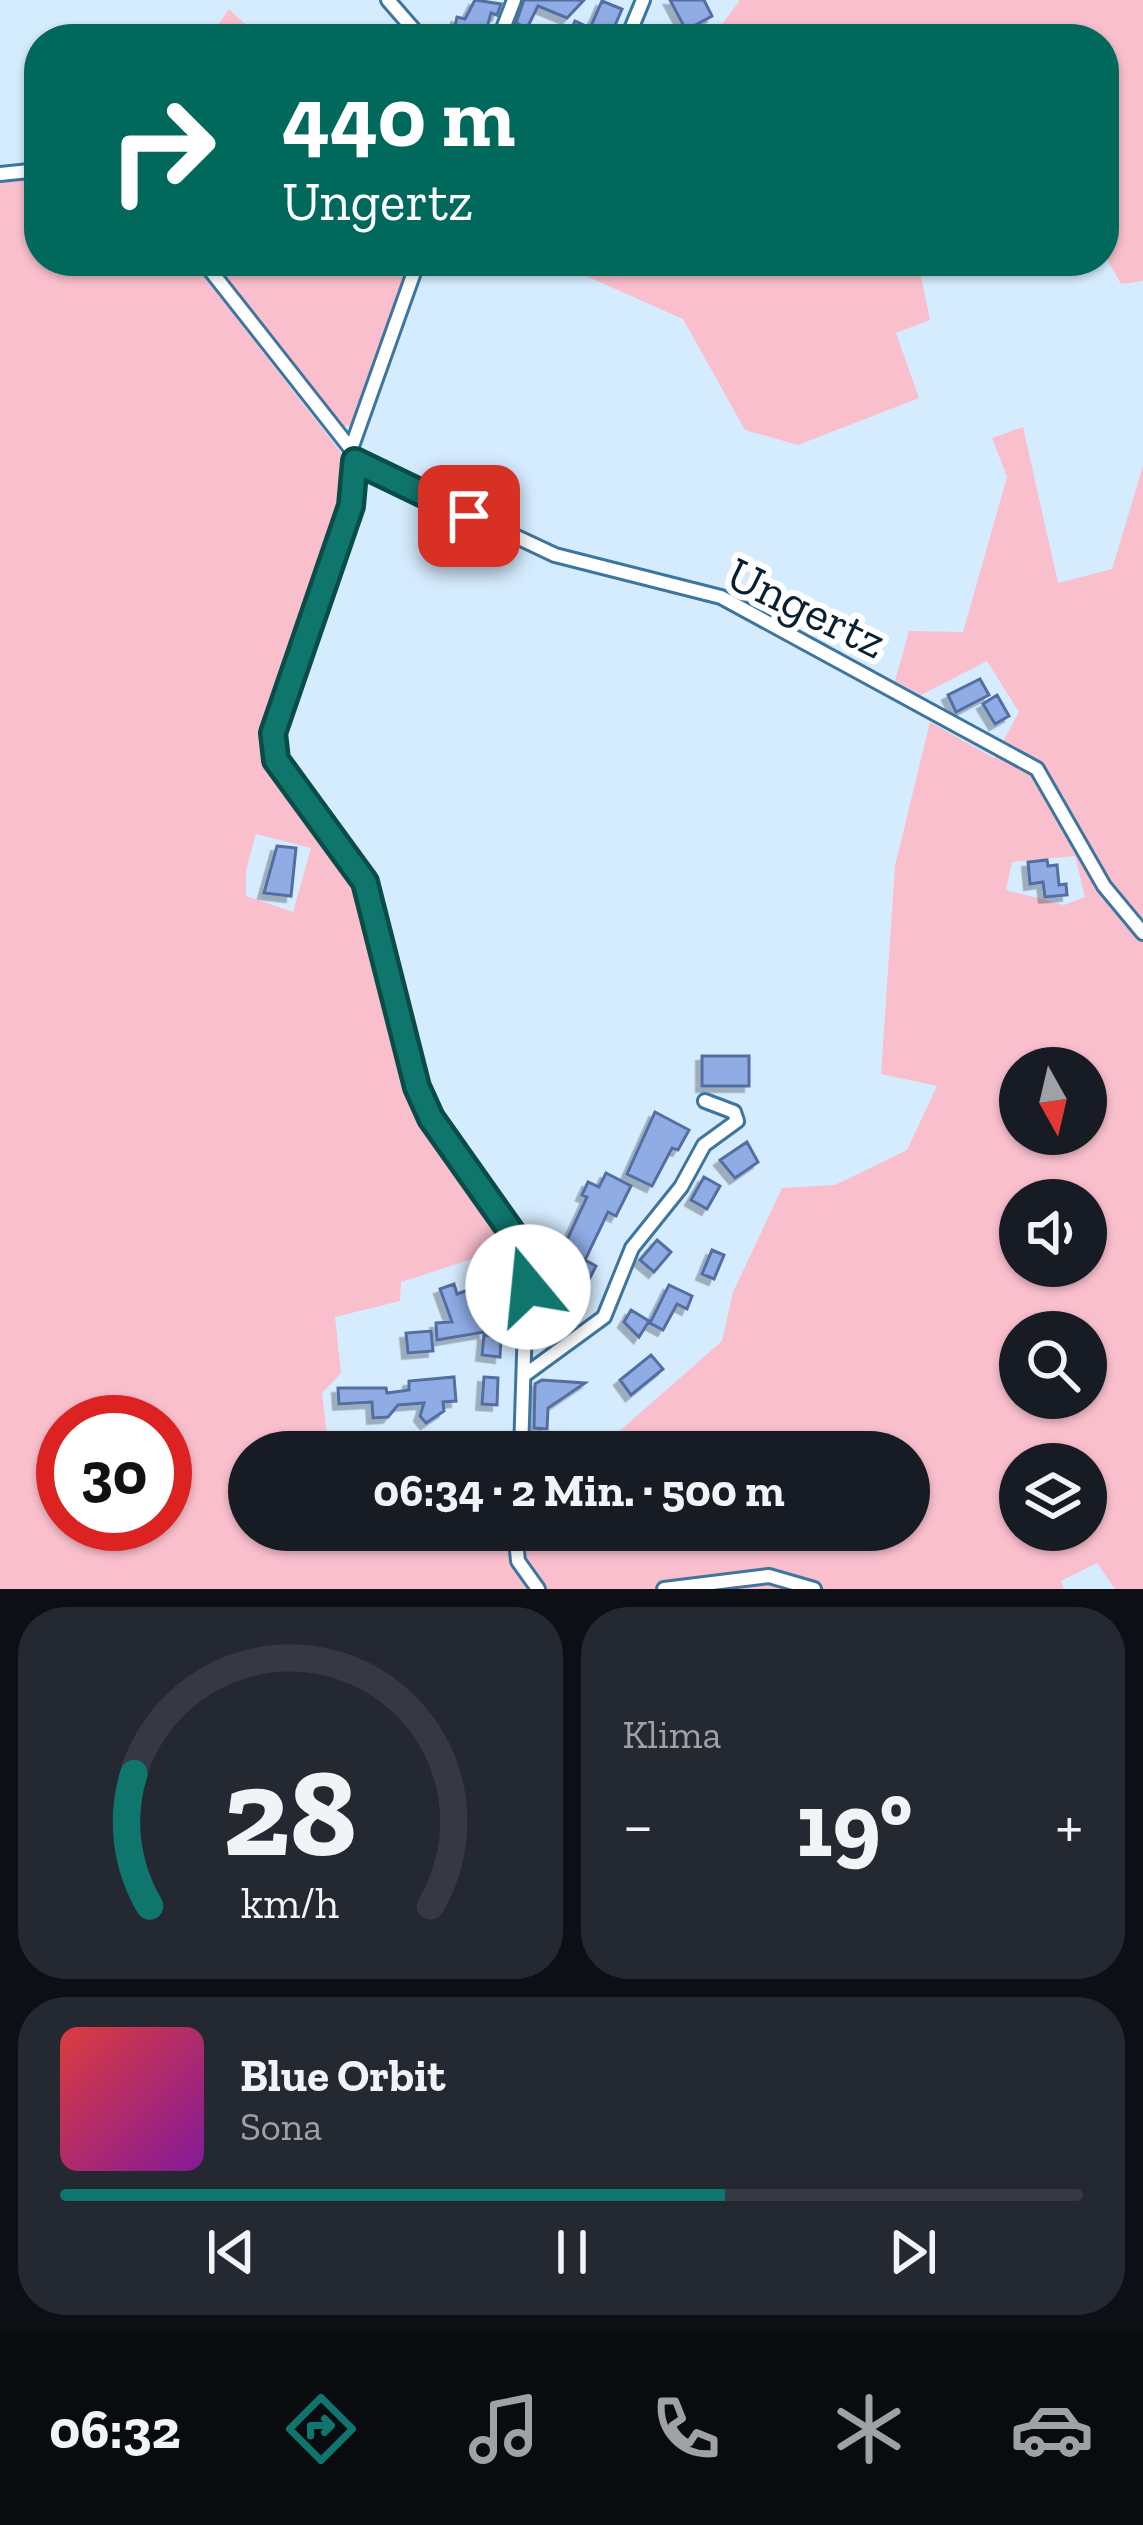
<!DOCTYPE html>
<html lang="de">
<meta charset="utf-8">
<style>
:root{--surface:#171b24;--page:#242831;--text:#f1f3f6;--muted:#9ea1a6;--line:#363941;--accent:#0f766e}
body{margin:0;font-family:"Zilla Slab",serif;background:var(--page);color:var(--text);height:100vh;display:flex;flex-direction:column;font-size:45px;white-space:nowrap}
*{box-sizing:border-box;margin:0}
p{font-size:39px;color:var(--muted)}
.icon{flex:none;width:66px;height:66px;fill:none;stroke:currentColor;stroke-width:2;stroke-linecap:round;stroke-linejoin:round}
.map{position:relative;height:1589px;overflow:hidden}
.side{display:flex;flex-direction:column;gap:18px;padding:18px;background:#0d0f14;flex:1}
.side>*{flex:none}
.hud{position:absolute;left:24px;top:24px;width:1095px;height:252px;border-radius:48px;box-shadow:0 3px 9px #0004;background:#00695c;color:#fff;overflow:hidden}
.needle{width:78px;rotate:172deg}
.fabs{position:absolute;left:999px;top:1047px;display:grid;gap:24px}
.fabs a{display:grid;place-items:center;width:108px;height:108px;border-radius:50%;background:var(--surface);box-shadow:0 3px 9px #0004;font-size:60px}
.speed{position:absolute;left:36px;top:1395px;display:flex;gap:24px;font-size:60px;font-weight:700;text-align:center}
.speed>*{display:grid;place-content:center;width:156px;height:156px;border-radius:50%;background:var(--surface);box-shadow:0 3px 9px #0004;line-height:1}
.speed .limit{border:18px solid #d22;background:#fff;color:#111}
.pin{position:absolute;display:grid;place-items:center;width:102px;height:102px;color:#fff;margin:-51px;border-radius:24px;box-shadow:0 6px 18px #0006}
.me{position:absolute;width:132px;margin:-66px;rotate:343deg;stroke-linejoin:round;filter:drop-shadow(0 0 9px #0008)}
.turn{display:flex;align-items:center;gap:42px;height:252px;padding:0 60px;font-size:54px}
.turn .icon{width:156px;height:156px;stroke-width:2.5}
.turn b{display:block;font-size:84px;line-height:102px}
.big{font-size:90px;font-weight:700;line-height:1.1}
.side .tile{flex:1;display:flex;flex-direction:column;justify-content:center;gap:18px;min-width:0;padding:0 42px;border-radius:48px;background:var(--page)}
.side .dial{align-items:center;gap:0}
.dial svg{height:312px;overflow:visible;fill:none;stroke:var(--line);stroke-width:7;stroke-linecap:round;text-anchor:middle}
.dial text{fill:var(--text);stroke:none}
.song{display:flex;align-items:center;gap:36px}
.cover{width:144px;height:144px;border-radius:18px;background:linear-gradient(135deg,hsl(0 70% 55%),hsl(290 70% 35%))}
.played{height:12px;border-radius:6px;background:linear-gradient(90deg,var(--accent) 65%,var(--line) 65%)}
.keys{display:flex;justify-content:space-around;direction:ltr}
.heat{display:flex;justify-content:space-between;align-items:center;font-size:66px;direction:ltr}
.side .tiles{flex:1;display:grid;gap:18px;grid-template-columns:1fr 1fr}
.tile:last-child{grid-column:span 2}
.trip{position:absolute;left:228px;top:1431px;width:702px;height:120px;border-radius:60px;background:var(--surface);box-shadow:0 3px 9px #0004;font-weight:700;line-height:120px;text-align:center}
.menu{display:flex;height:192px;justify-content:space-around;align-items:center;background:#090b0e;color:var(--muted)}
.menu .icon{width:84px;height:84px}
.menu .active{color:var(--accent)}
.menu b{font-size:54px;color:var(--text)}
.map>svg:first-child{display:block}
</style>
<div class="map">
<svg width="1143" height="1589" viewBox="0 0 1143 1589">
<defs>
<filter id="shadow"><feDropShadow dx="-5.5" dy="5.5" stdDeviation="0" flood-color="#0004"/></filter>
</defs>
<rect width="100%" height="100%" fill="#d5ecff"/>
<!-- green -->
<path fill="#fabfcd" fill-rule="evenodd" d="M 740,0 L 1143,0 L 1143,281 L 1121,284 L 1104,254 L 1104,39 L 711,39 Z
M 229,9 L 261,39 L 209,39 Z
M 39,179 L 39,261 L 192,261 L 342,454 C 360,514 290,680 269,746 C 275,795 329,832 355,875 L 399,1057 L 421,1116 L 510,1247 L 401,1282 L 400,1301 L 335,1317 L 341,1373 L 322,1393 L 329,1452 L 249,1452 L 249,1530 L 909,1530 L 909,1452 L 572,1452 L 597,1432 L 607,1442 L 722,1341 L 733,1292 L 782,1188 L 835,1185 L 907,1150 L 937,1086 L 881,1074 L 895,866 L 930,722 L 994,758 L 1019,712 L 987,661 L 921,695 L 895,681 L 909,631 L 963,632 L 1007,477 L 992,438 L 1023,427 L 1058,583 L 1112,569 L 1143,466 L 1143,1589 L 1115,1589 L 1097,1563 L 1061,1581 L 1064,1589 L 0,1589 L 0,183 ZM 256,834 L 311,848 L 293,912 L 246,896 L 246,871 ZM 1075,856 L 1085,897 L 1064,905 L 1006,890 L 1012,862 ZM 1020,1068 L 1086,1068 L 1086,1134 L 1020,1134 ZM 1020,1200 L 1086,1200 L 1086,1266 L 1020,1266 ZM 1020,1332 L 1086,1332 L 1086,1398 L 1020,1398 ZM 63,1422 L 165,1422 L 165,1524 L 63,1524 ZM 1020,1464 L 1086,1464 L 1086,1530 L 1020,1530 Z
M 213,261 L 408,261 L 356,426 L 340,426 Z
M 552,261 L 1002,261 L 921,276 L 930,320 L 896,333 L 919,398 L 798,445 L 745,430 L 683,319 Z"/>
<!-- building -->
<path fill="#8face5" stroke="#546ea2" stroke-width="3" filter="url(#shadow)" d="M 475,0 L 501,4 L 497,15 L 491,13 L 484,39 L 467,39 L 468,34 L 454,31 L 457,17 L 465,19 Z
M 524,0 L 584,0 L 567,18 L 538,6 L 527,28 L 516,23 Z
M 670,0 L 704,0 L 712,16 L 686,30 Z
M 602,1 L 622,9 L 610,37 L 616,39 L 567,39 L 575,21 L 590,28 Z
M 980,679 L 989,695 L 956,712 L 948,695 Z
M 997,695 L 1009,716 L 995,724 L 983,704 Z
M 277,846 L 296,848 L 291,896 L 264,893 Z
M 1047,860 L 1048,866 L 1057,865 L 1059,885 L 1066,884 L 1067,895 L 1045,897 L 1043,882 L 1030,884 L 1028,862 Z
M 702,1056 L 749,1056 L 749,1086 L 702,1086 Z
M 655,1112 L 689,1130 L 678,1150 L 672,1148 L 652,1186 L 627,1174 Z
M 747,1142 L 758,1162 L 735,1178 L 720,1160 Z
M 606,1173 L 631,1186 L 616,1216 L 608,1212 L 585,1260 L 596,1266 L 582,1293 L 553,1277 L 571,1244 L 566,1242 L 587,1197 L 582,1195 L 588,1182 L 599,1187 Z
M 704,1177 L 720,1186 L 707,1209 L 691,1200 Z
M 657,1240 L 671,1252 L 654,1272 L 640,1260 Z
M 712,1250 L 724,1255 L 714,1279 L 702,1274 Z
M 494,1281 L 499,1297 L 482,1303 L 484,1332 L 437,1340 L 436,1323 L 452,1322 L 440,1289 L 454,1284 L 457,1294 Z
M 669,1285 L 692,1296 L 687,1309 L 677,1304 L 663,1330 L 650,1323 Z
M 560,1294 L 574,1313 L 552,1329 L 538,1310 Z
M 631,1310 L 649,1321 L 639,1337 L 624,1322 Z
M 431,1331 L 433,1351 L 408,1353 L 406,1333 Z
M 484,1335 L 501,1337 L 500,1357 L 482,1355 Z
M 651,1355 L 663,1369 L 631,1395 L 620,1380 Z
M 454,1377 L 456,1401 L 443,1402 L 444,1411 L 426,1423 L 420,1416 L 424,1403 L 398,1405 L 388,1417 L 373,1418 L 372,1402 L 339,1404 L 338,1388 L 386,1388 L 387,1393 L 409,1390 L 409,1381 Z
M 484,1377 L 498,1378 L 497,1405 L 482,1404 Z
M 542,1380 L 585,1383 L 548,1408 L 547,1429 L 534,1428 L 535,1384 Z
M 476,1437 L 477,1452 L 446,1452 L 445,1439 Z
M 399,1441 L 383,1452 L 354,1452 L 353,1443 Z"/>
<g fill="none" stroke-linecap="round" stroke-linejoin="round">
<defs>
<path id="minor" d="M 388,0 L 422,39
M 499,39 L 514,0
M 627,39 L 643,0
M 0,174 L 39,170
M 203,261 L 351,449
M 351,449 L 351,505 L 273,733 L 276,760 L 356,863 L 365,882 L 417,1087 L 431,1118 L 527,1260 L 521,1452
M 351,449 L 418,261
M 355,461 L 555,555 L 721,597 L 1037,769 L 1104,886 L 1143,933
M 526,1374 L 604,1317 L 632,1248 L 681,1187 L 704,1145 L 737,1121 L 734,1112 L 705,1101
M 515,1530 L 518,1561 L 538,1589
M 664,1589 L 769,1576 L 814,1589"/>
</defs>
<!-- minor casing -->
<use href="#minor" stroke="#3e759f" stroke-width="18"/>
<!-- minor -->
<use href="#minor" stroke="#fff" stroke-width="12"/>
</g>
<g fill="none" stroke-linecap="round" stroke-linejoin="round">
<defs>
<path id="route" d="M 469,516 L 355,461 L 351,506 L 273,733 L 276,760 L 365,882 L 417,1087 L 431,1118 L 518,1241 L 527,1260 L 528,1287"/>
</defs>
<!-- route casing -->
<use href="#route" stroke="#0a4d48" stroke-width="30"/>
<!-- route -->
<use href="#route" stroke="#0f766e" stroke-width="21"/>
</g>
<g text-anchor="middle" stroke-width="12" stroke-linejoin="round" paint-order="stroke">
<!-- street labels -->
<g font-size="48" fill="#092031" stroke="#fff">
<text transform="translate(807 607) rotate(26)" y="17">Ungertz</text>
</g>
</g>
</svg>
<div class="fabs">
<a><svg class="needle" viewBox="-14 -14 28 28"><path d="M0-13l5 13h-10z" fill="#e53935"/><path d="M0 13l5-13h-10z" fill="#9ea1a6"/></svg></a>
<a><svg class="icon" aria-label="sound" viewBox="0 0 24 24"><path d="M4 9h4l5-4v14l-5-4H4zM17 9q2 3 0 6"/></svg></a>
<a><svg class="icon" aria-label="search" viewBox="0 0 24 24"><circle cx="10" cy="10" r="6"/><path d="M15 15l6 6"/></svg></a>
<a><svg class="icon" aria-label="layers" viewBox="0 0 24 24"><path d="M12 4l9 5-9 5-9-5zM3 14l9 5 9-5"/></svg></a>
</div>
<div class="speed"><div class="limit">30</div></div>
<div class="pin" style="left:469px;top:516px;background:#d93025"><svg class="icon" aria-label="arrive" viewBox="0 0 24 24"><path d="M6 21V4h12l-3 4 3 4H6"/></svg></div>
<svg class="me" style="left:528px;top:1287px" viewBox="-20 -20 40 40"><circle r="19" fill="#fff"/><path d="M0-13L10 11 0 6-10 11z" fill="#0f766e"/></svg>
<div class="trip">06:34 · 2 Min. · 500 m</div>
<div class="hud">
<div class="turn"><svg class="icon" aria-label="right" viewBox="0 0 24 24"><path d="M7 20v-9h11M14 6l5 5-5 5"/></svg><div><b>440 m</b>Ungertz</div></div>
</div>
</div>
<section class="side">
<div class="tiles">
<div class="tile dial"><svg viewBox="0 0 100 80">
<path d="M14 69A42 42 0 1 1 86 69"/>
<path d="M14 69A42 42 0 0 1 10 35" stroke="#0f766e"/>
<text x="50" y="56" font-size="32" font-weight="700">28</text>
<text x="50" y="72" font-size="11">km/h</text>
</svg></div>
<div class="tile"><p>Klima</p>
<div class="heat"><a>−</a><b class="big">19°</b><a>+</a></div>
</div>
<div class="tile">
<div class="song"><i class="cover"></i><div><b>Blue Orbit</b><p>Sona</p></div></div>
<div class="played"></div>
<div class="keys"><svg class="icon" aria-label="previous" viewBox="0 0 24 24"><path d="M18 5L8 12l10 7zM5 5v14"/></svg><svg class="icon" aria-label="pause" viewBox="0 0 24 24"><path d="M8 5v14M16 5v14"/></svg><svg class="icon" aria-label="next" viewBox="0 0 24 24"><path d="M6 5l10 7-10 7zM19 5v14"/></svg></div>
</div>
</div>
</section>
<nav class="menu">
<b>06:32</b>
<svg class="icon active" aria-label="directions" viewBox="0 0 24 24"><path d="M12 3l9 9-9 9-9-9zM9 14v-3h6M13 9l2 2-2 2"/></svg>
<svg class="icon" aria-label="music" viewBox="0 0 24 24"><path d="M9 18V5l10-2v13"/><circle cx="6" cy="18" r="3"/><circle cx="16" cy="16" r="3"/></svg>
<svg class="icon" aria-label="phone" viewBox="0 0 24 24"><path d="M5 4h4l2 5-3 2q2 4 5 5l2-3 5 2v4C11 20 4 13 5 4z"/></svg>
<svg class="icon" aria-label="climate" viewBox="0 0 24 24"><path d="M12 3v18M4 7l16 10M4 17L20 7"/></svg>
<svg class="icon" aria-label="car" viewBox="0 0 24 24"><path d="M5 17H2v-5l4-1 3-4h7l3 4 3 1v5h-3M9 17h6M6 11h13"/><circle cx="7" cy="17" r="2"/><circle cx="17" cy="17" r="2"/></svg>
</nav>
